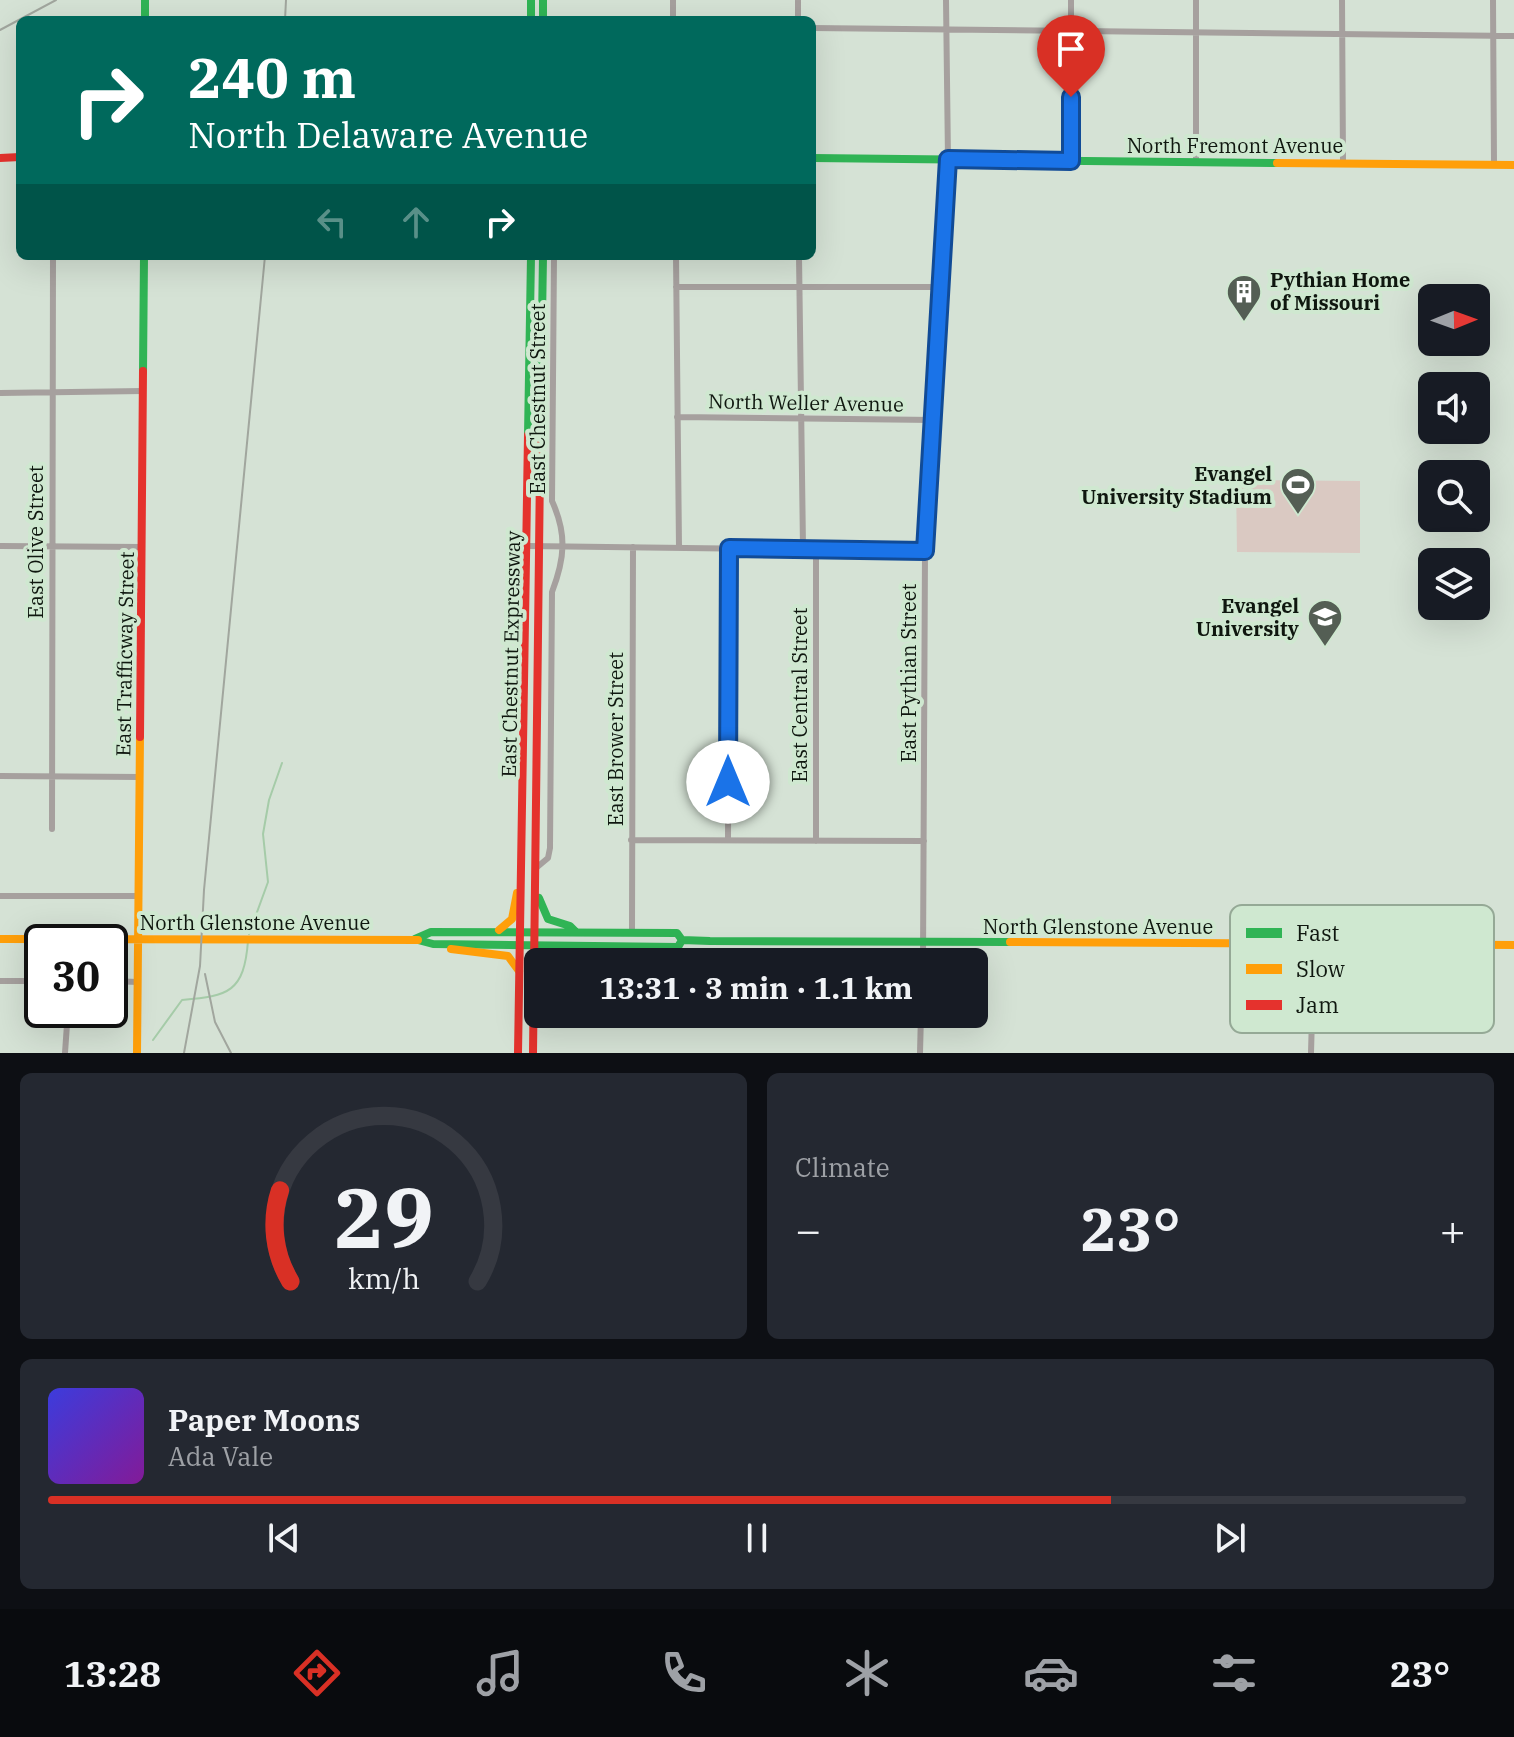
<!DOCTYPE html>
<meta charset="utf-8">
<style>
:root{--surface:#171b24;--page:#242831;--text:#f1f3f6;--muted:#9ea1a6;--line:#363941;--accent:#d93025}
body{margin:0;font-family:"IBM Plex Serif",serif;background:var(--page);color:var(--text);height:100vh;display:flex;flex-direction:column;font-size:30px;white-space:nowrap}
*{box-sizing:border-box;margin:0}
p{font-size:26px;color:var(--muted)}
.icon{flex:none;width:44px;height:44px;fill:none;stroke:currentColor;stroke-width:2;stroke-linecap:round;stroke-linejoin:round}
.map{position:relative;height:1053px;overflow:hidden}
.side{display:flex;flex-direction:column;gap:20px;padding:20px;background:#0d0f14;flex:1}
.side>*{flex:none}
.banner{position:absolute;left:16px;top:16px;width:800px;height:244px;border-radius:12px;box-shadow:0 8px 32px #0002;background:#00695c;color:#fff;overflow:hidden}
.needle{width:52px;rotate:89deg}
.controls{position:absolute;left:1418px;top:284px;display:grid;gap:16px}
.controls a{display:grid;place-items:center;width:72px;height:72px;border-radius:12px;background:var(--surface);box-shadow:0 8px 32px #0002;font-size:40px}
.speed{position:absolute;left:24px;top:924px;display:flex;gap:16px;font-size:40px;font-weight:700;text-align:center}
.speed>*{display:grid;place-content:center;width:104px;height:104px;border-radius:50%;background:var(--surface);box-shadow:0 8px 32px #0002;line-height:1}
.speed .limit{border:4px solid #111;border-radius:12px;background:#fff;color:#111}
.pin{position:absolute;display:grid;place-items:center;width:68px;height:68px;color:#fff;margin:-82px -34px;border-radius:50% 50% 50% 0;rotate:-45deg;box-shadow:0 0 8px #0007}
.pin .icon{rotate:45deg}
.me{position:absolute;width:88px;margin:-44px;rotate:0deg;stroke-linejoin:round;filter:drop-shadow(0 0 6px #0008)}
.turn{display:flex;align-items:center;gap:28px;height:168px;padding:0 40px;font-size:36px}
.turn .icon{width:104px;height:104px;stroke-width:2.5}
.turn b{display:block;font-size:56px;line-height:68px}
.lanes{display:flex;align-items:center;height:76px;padding:0 40px;background:#0003;justify-content:center;gap:40px;direction:ltr}
.lanes .off{opacity:.35}
.big{font-size:60px;font-weight:800;line-height:1.1}
.side .card{flex:1;display:flex;flex-direction:column;justify-content:center;gap:12px;min-width:0;padding:0 28px;border-radius:12px;background:var(--page)}
.side .dial{align-items:center;gap:0}
.dial svg{height:208px;overflow:visible;fill:none;stroke:var(--line);stroke-width:7;stroke-linecap:round;text-anchor:middle}
.dial text{fill:var(--text);stroke:none}
.song{display:flex;align-items:center;gap:24px}
.cover{width:96px;height:96px;border-radius:12px;background:linear-gradient(135deg,hsl(240 70% 55%),hsl(290 70% 35%))}
.played{height:8px;border-radius:4px;background:linear-gradient(90deg,var(--accent) 75%,var(--line) 75%)}
.keys{display:flex;justify-content:space-around;direction:ltr}
.heat{display:flex;justify-content:space-between;align-items:center;font-size:44px;direction:ltr}
.side .tiles{flex:1;display:grid;gap:20px;grid-template-columns:1fr 1fr}
.card:last-child{grid-column:span 2}
.trip{position:absolute;left:524px;top:948px;width:464px;height:80px;border-radius:12px;background:var(--surface);box-shadow:0 8px 32px #0002;font-weight:800;line-height:80px;text-align:center}
.dock{display:flex;height:128px;justify-content:space-around;align-items:center;background:#090b0e;color:var(--muted)}
.dock .icon{width:56px;height:56px}
.dock .selected{color:var(--accent)}
.dock b{font-size:36px;color:var(--text)}
.map>svg:first-child{display:block}
</style>
<div class="map">
<svg width="1514" height="1053" viewBox="0 0 1514 1053">
<rect width="100%" height="100%" fill="#d5e2d5"/>
<!-- green -->
<path fill="#dac9c2" d="M 1236,480 L 1360,481 L 1360,553 L 1237,552 Z"/>
<g fill="none" stroke-linecap="round" stroke-linejoin="round">
<!-- stream -->
<path stroke="#a5cba8" stroke-width="2" d="M 249,934 L 268,882 L 263,834 L 269,800 L 282,763
M 153,1040 L 182,1000 C 229,996 244,992 248,941"/>
<!-- street -->
<path stroke="#a6a09e" stroke-width="6" d="M 673,0 L 673,20
M 798,0 L 798,20
M 1196,0 L 1196,163
M 1342,0 L 1343,163
M 1493,0 L 1494,164
M 812,28 L 1514,36
M 1071,161 L 1071,0
M 676,256 L 679,547
M 799,256 L 803,547
M 676,287 L 941,287
M 0,393 L 143,391
M 677,417 L 934,420
M 0,546 L 142,547
M 528,546 L 925,551
M 0,776 L 140,777
M 52,829 L 53,256
M 631,840 L 924,841
M 728,840 L 729,548
M 816,841 L 816,549
M 536,868 L 548,858 L 550,848 L 552,592 C 565,558 567,534 552,501 L 554,256
M 0,896 L 139,896
M 632,932 L 633,547
M 923,962 L 925,551 L 948,159 L 946,0
M 0,981 L 42,981
M 110,981 L 138,982
M 65,1053 L 68,1010
M 920,1053 L 921,1014
M 1311,1053 L 1314,945"/>
<!-- fast -->
<path stroke="#30b455" stroke-width="8" d="M 145,0 L 145,20
M 531,0 L 531,20
M 543,0 L 543,20
M 812,158 L 1277,163
M 143,371 L 144,256
M 541,385 L 543,256
M 528,435 L 531,256
M 539,898 L 548,919 L 570,926 L 576,932
M 415,939 L 431,932 L 677,933 L 682,940 L 710,941 L 1010,942
M 418,940 L 433,944 L 678,947 L 682,940
M 547,962 L 561,948"/>
<!-- slow -->
<path stroke="#ff9f0a" stroke-width="8" d="M 1277,163 L 1514,165
M 499,930 L 512,919 L 517,893
M 0,939 L 418,940
M 1010,942 L 1514,945
M 451,949 L 508,956 L 519,971
M 137,1053 L 140,737"/>
<!-- jam -->
<path stroke="#e5322d" stroke-width="8" d="M 0,158 L 20,157
M 140,737 L 143,371
M 518,1053 L 528,435
M 533,1053 L 541,385"/>
<!-- rail -->
<path stroke="#a1a69e" stroke-width="2" d="M 285,20 L 286,0
M 0,30 L 56,0
M 205,974 L 215,1022 L 231,1053
M 184,1053 L 200,966 L 204,890 L 265,256"/>
</g>
<g fill="none" stroke-linecap="round" stroke-linejoin="round">
<defs>
<path id="route" d="M 728,782 L 729,548 L 925,551 L 948,159 L 1071,161 L 1071,97"/>
</defs>
<!-- route casing -->
<use href="#route" stroke="#114b97" stroke-width="20"/>
<!-- route -->
<use href="#route" stroke="#1a73e8" stroke-width="14"/>
</g>
<!-- icons -->
<defs>
<symbol id="building-pin" viewBox="-11 -11 22 30"><path d="M0 17L-7.5 6A9.5 9.5 0 1 1 7.5 6Z" fill="#545e54" stroke="#cfe8d0"/><path d="M-4-6H4V6H1V3H-1V6H-4ZM-2.5-4.3h1.7v1.8h-1.7ZM.8-4.3h1.7v1.8H.8ZM-2.5-1h1.7V.8h-1.7ZM.8-1h1.7V.8H.8Z" fill="#fff"/></symbol>
<symbol id="stadium-pin" viewBox="-11 -11 22 30"><path d="M0 17L-7.5 6A9.5 9.5 0 1 1 7.5 6Z" fill="#545e54" stroke="#cfe8d0"/><path d="M0-5a6.5 5 0 1 0 0 10a6.5 5 0 1 0 0-10ZM-3.5-1.8h7v3.6h-7Z" fill="#fff"/></symbol>
<symbol id="university-pin" viewBox="-11 -11 22 30"><path d="M0 17L-7.5 6A9.5 9.5 0 1 1 7.5 6Z" fill="#545e54" stroke="#cfe8d0"/><path d="M0-5L7-2L0 1L-7-2ZM-4 1L0 2.5L4 1V4Q0 6-4 4Z" fill="#fff"/></symbol>
</defs>
<g fill-rule="evenodd">
<use href="#building-pin" x="1224" y="272" width="40" height="54"/>
<use href="#stadium-pin" x="1278" y="465" width="40" height="54"/>
<use href="#university-pin" x="1305" y="597" width="40" height="54"/>
</g>
<g text-anchor="middle" stroke-width="8" stroke-linejoin="round" paint-order="stroke">
<!-- street labels -->
<g font-size="20" fill="#0f170f" stroke="#cfe8d0">
<text x="1235" y="153">North Fremont Avenue</text>
<text transform="translate(538 399) rotate(-90)" y="7">East Chestnut Street</text>
<text transform="translate(806 403) rotate(1)" y="7">North Weller Avenue</text>
<text transform="translate(36 542) rotate(-90)" y="7">East Olive Street</text>
<text transform="translate(125 654) rotate(-89)" y="7">East Trafficway Street</text>
<text transform="translate(511 654) rotate(-89)" y="7">East Chestnut Expressway</text>
<text transform="translate(909 673) rotate(-90)" y="7">East Pythian Street</text>
<text transform="translate(800 695) rotate(-90)" y="7">East Central Street</text>
<text transform="translate(616 739) rotate(-90)" y="7">East Brower Street</text>
<text x="255" y="930">North Glenstone Avenue</text>
<text x="1098" y="934">North Glenstone Avenue</text>
</g>
<!-- poi labels -->
<g font-size="20" font-weight="bold" fill="#0f170f" stroke="#cfe8d0" text-anchor="end">
<text x="1270" y="287" text-anchor="start">Pythian Home<tspan x="1270" dy="23">of Missouri</tspan></text>
<text x="1272" y="481">Evangel<tspan x="1272" dy="23">University Stadium</tspan></text>
<text x="1299" y="613">Evangel<tspan x="1299" dy="23">University</tspan></text>
</g>
</g>
<!-- legend -->
<rect x="1230" y="905" width="264" height="128" rx="12" fill="#cfe8d0" stroke="#95a996" stroke-width="2"/>
<rect x="1246" y="928" width="36" height="10" fill="#30b455"/>
<rect x="1246" y="964" width="36" height="10" fill="#ff9f0a"/>
<rect x="1246" y="1000" width="36" height="10" fill="#e5322d"/>
<g font-size="22" fill="#0f170f">
<text x="1296" y="941">Fast</text>
<text x="1296" y="977">Slow</text>
<text x="1296" y="1013">Jam</text>
</g>
</svg>
<div class="controls">
<a><svg class="needle" viewBox="-14 -14 28 28"><path d="M0-13l5 13h-10z" fill="#e53935"/><path d="M0 13l5-13h-10z" fill="#9ea1a6"/></svg></a>
<a><svg class="icon" aria-label="sound" viewBox="0 0 24 24"><path d="M4 9h4l5-4v14l-5-4H4zM17 9q2 3 0 6"/></svg></a>
<a><svg class="icon" aria-label="search" viewBox="0 0 24 24"><circle cx="10" cy="10" r="6"/><path d="M15 15l6 6"/></svg></a>
<a><svg class="icon" aria-label="layers" viewBox="0 0 24 24"><path d="M12 4l9 5-9 5-9-5zM3 14l9 5 9-5"/></svg></a>
</div>
<div class="speed"><div class="limit">30</div></div>
<div class="pin" style="left:1071px;top:97px;background:#d93025"><svg class="icon" aria-label="arrive" viewBox="0 0 24 24"><path d="M6 21V4h12l-3 4 3 4H6"/></svg></div>
<svg class="me" style="left:728px;top:782px" viewBox="-20 -20 40 40"><circle r="19" fill="#fff"/><path d="M0-13L10 11 0 6-10 11z" fill="#1a73e8"/></svg>
<div class="trip">13:31 · 3 min · 1.1 km</div>
<div class="banner">
<div class="turn"><svg class="icon" aria-label="right" viewBox="0 0 24 24"><path d="M7 20v-9h11M14 6l5 5-5 5"/></svg><div><b>240 m</b>North Delaware Avenue</div></div>
<div class="lanes"><svg class="icon off" aria-label="left" viewBox="0 0 24 24"><path d="M17 20v-9H6M10 6l-5 5 5 5"/></svg><svg class="icon off" aria-label="ahead" viewBox="0 0 24 24"><path d="M12 20V5M6 11l6-6 6 6"/></svg><svg class="icon" aria-label="right" viewBox="0 0 24 24"><path d="M7 20v-9h11M14 6l5 5-5 5"/></svg></div>
</div>
</div>
<section class="side">
<div class="tiles">
<div class="card dial"><svg viewBox="0 0 100 80">
<path d="M14 69A42 42 0 1 1 86 69"/>
<path d="M14 69A42 42 0 0 1 10 34" stroke="#d93025"/>
<text x="50" y="56" font-size="32" font-weight="700">29</text>
<text x="50" y="72" font-size="11">km/h</text>
</svg></div>
<div class="card"><p>Climate</p>
<div class="heat"><a>−</a><b class="big">23°</b><a>+</a></div>
</div>
<div class="card">
<div class="song"><i class="cover"></i><div><b>Paper Moons</b><p>Ada Vale</p></div></div>
<div class="played"></div>
<div class="keys"><svg class="icon" aria-label="previous" viewBox="0 0 24 24"><path d="M18 5L8 12l10 7zM5 5v14"/></svg><svg class="icon" aria-label="pause" viewBox="0 0 24 24"><path d="M8 5v14M16 5v14"/></svg><svg class="icon" aria-label="next" viewBox="0 0 24 24"><path d="M6 5l10 7-10 7zM19 5v14"/></svg></div>
</div>
</div>
</section>
<nav class="dock">
<b>13:28</b>
<svg class="icon selected" aria-label="directions" viewBox="0 0 24 24"><path d="M12 3l9 9-9 9-9-9zM9 14v-3h6M13 9l2 2-2 2"/></svg>
<svg class="icon" aria-label="music" viewBox="0 0 24 24"><path d="M9 18V5l10-2v13"/><circle cx="6" cy="18" r="3"/><circle cx="16" cy="16" r="3"/></svg>
<svg class="icon" aria-label="phone" viewBox="0 0 24 24"><path d="M5 4h4l2 5-3 2q2 4 5 5l2-3 5 2v4C11 20 4 13 5 4z"/></svg>
<svg class="icon" aria-label="climate" viewBox="0 0 24 24"><path d="M12 3v18M4 7l16 10M4 17L20 7"/></svg>
<svg class="icon" aria-label="car" viewBox="0 0 24 24"><path d="M5 17H2v-5l4-1 3-4h7l3 4 3 1v5h-3M9 17h6M6 11h13"/><circle cx="7" cy="17" r="2"/><circle cx="17" cy="17" r="2"/></svg>
<svg class="icon" aria-label="filters" viewBox="0 0 24 24"><path d="M4 7h16M4 17h16"/><circle cx="9" cy="7" r="2"/><circle cx="15" cy="17" r="2"/></svg>
<b>23°</b>
</nav>
